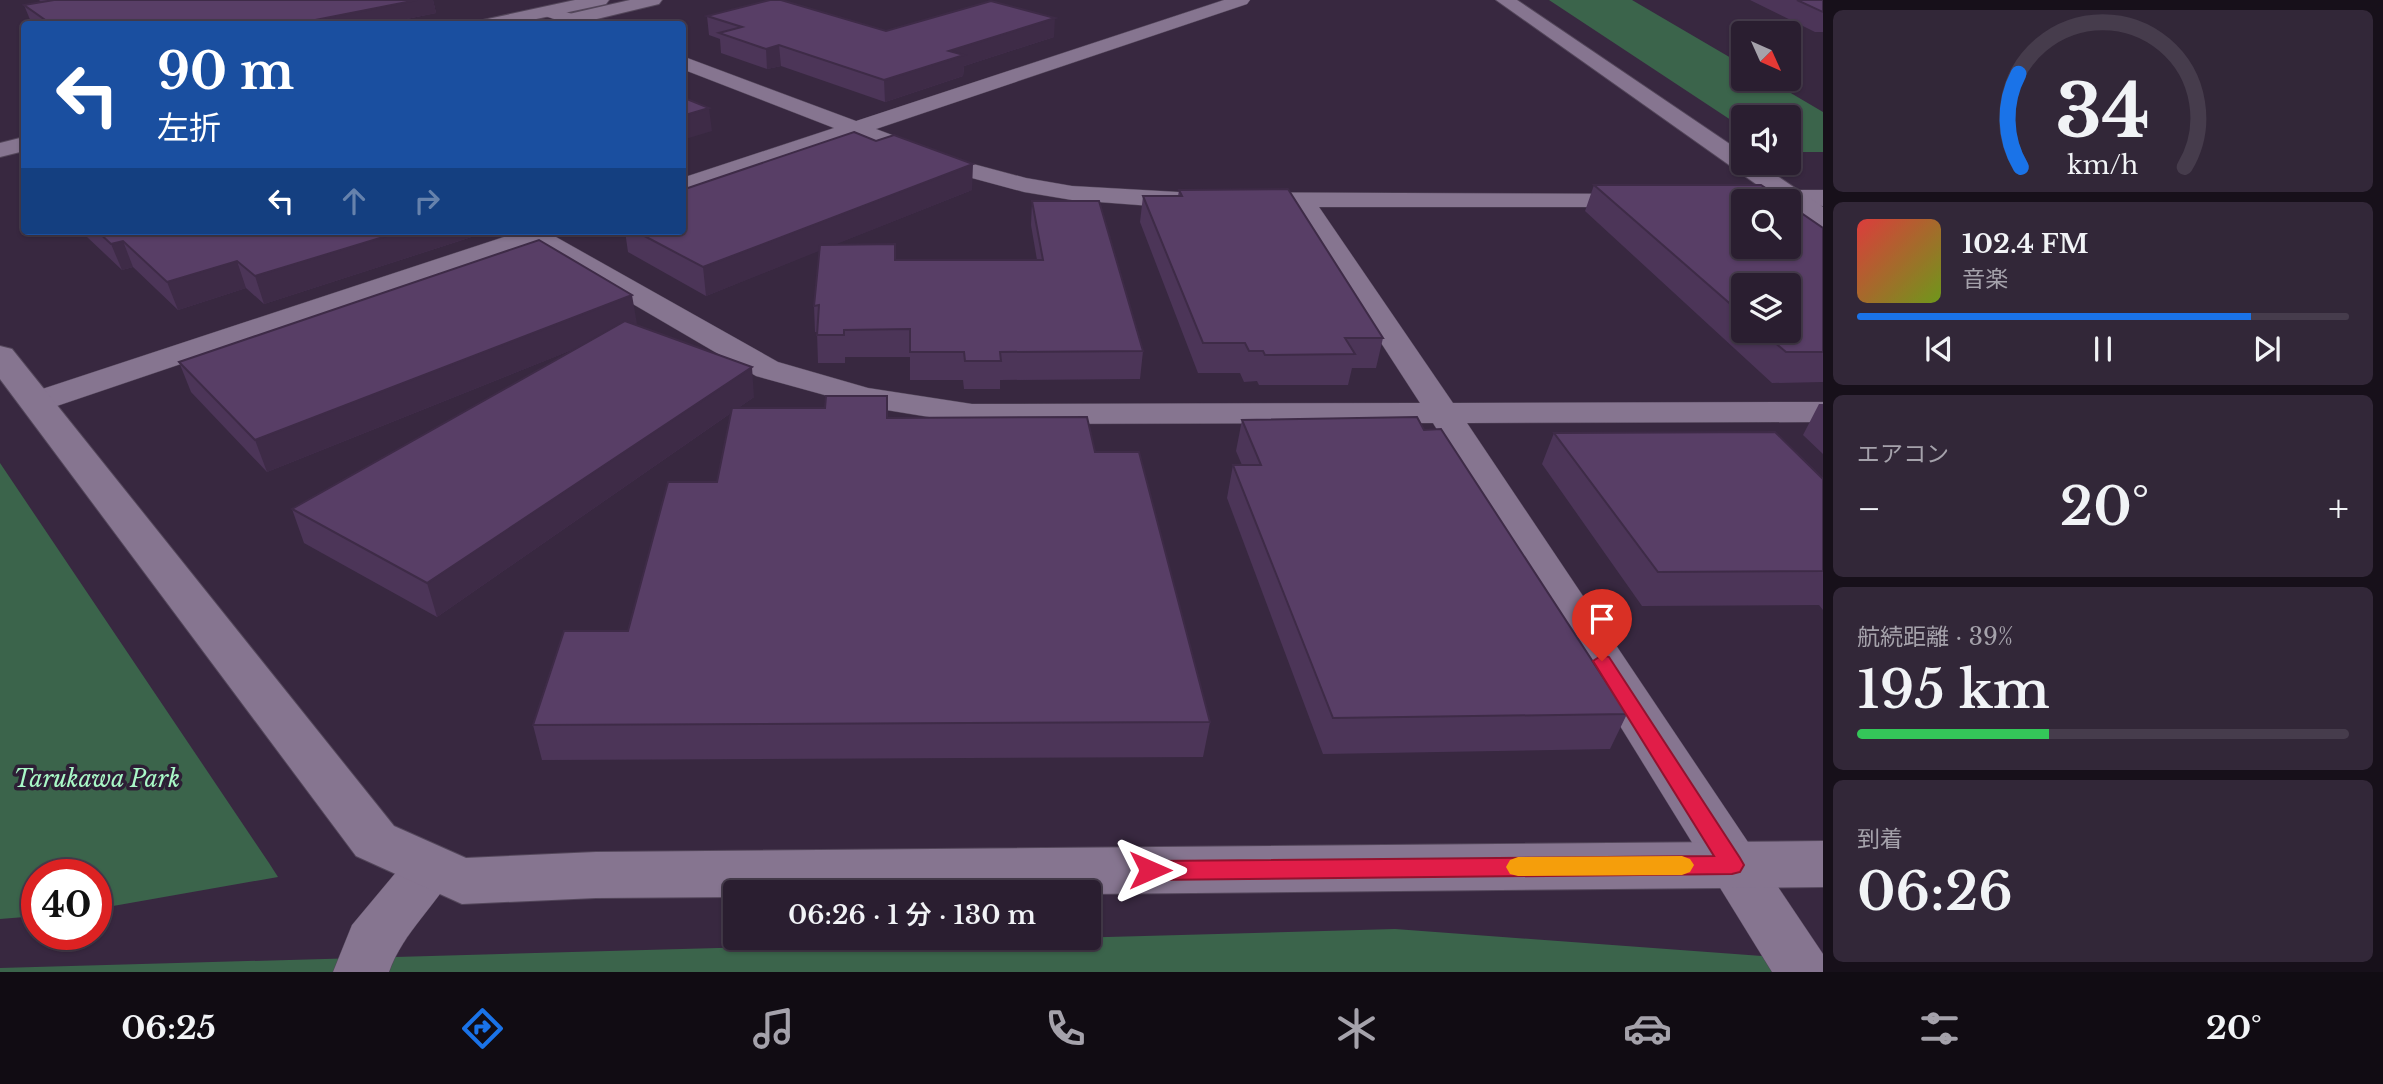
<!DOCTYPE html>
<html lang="ja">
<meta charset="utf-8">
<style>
:root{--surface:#2a1e30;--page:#322738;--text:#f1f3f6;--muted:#a5a2ab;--line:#463c4c;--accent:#1a73e8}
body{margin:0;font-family:"Libre Baskerville","Noto Sans JP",serif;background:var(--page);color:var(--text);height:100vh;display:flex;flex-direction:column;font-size:26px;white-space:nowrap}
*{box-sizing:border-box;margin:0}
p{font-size:23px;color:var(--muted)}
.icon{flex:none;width:38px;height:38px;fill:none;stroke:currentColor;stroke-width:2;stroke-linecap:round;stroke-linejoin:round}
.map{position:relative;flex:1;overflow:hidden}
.drawer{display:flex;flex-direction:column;gap:10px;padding:10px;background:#17101a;width:560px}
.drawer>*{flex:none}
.top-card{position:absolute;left:21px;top:21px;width:665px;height:214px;border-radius:7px;box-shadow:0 2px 5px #0004,0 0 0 2px var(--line);background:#1a4fa0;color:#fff;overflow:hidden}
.needle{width:46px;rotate:135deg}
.buttons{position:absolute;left:1731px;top:21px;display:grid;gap:14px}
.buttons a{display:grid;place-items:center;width:70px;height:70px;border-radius:7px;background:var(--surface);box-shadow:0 2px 5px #0004,0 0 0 2px var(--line);font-size:35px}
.speed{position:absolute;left:21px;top:859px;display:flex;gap:14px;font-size:35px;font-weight:700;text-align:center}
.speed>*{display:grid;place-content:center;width:91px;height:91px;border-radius:50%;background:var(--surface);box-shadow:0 2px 5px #0004,0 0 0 2px var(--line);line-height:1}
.speed .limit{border:10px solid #d22;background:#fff;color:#111}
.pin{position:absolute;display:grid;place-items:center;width:60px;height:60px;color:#fff;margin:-72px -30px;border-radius:50% 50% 50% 0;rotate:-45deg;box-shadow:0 0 7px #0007}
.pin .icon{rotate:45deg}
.me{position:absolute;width:77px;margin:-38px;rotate:90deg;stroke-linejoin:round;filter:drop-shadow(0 0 5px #0008)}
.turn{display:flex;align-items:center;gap:24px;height:147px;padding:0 21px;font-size:32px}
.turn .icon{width:91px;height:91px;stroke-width:2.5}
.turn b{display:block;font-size:49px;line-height:60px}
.lanes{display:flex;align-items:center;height:66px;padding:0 21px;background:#0003;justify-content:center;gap:35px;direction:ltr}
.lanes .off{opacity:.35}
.big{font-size:52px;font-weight:600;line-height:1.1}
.drawer .card{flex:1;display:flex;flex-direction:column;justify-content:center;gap:10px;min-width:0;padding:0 24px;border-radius:10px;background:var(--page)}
.drawer .dial{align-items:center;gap:0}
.dial svg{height:182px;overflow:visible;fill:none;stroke:var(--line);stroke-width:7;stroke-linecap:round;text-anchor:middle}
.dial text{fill:var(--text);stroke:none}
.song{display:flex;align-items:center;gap:21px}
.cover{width:84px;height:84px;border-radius:10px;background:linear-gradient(135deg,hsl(0 70% 55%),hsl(80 70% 35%))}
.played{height:7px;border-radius:4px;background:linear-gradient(90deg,var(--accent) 80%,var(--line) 80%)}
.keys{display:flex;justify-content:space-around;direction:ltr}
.heat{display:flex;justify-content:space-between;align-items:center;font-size:38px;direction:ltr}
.charge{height:10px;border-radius:5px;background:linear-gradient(90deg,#34c759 39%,var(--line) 0)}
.trip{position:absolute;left:723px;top:880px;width:378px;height:70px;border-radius:7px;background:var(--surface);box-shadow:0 2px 5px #0004,0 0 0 2px var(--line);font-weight:600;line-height:70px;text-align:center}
.menu{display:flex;height:112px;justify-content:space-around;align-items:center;background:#110c13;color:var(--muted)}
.menu .icon{width:49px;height:49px}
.menu .selected{color:var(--accent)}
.menu b{font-size:32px;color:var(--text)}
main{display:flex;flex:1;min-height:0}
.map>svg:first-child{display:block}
</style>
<main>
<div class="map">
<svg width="1823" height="972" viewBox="0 0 1823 972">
<rect width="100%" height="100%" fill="#382840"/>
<!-- green -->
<path fill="#3b644b" d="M 1549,0 L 1632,0 L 1743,65 L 1743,79 L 1767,79 L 1823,112 L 1823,152 L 1789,152 L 1788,117 L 1743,117 L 1743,128 Z
M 0,463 L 269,863 L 278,877 L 96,909 L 96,875 L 37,875 L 37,916 L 0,919 Z
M 1395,929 L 1762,956 L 1774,972 L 0,972 L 0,968 Z"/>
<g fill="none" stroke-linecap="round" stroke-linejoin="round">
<defs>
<path id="minor" d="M 1224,0 L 1250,0 L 1247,4 L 876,129 L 962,161 L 1026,178 L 1072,186 L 1178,192 L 1648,194 L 1652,199 L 1648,204 L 1639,207 L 1319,207 L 1453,403 L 1823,402 L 1823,422 L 1467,423 L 1823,954 L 1823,972 L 1772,972 L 1433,423 L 972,424 L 868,407 L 756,376 L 532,245 L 48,409 L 36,412 L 24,409 L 19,402 L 24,395 L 522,231 L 561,231 L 556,237 L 778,362 L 868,388 L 972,404 L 1420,403 L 1293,207 L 1178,208 L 1072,200 L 1024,192 L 946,171 L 855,136 L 682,193 L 682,178 L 834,128 L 682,69 L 682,56 L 856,121 Z
M 548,6 L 590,20 L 593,24 L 569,24 L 542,15 L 539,11 Z
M 1760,190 L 1823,190 L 1823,206 L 1750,201 L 1747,198 L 1751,193 Z
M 431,845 L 449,852 L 457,867 C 438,904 403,932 389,972 L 333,972 L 352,925 L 413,852 Z"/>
<path id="tertiary" d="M 1496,0 L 1517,0 L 1743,153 L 1743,163 L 1758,163 L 1823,207 L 1823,227 L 1813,225 L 1788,207 L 1788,201 L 1780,201 Z
M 0,346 L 12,349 L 394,826 L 466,858 L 596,852 L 1823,841 L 1823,887 L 1088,894 L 735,892 L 735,897 L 596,898 L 462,904 L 356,856 L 0,379 Z"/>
<path id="secondary" d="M 575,0 L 609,0 L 606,4 L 513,24 L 481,24 L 483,20 Z
M 630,0 L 662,0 L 659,4 L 576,24 L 567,18 L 569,14 Z
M 24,137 L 24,151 L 0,157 L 0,143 Z"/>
</defs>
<!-- minor casing -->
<use href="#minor" stroke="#53465a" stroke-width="1"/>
<!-- tertiary casing -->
<use href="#tertiary" stroke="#53465a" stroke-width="2"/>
<!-- secondary casing -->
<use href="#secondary" stroke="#53465a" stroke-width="2"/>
<!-- minor -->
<use href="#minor" fill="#867590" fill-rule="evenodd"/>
<!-- tertiary -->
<use href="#tertiary" fill="#867590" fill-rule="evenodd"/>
<!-- secondary -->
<use href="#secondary" fill="#867590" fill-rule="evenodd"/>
</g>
<!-- wall -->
<path fill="#4c3558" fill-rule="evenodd" d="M 39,0 L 433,0 L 436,13 L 382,24 L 35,24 L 31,22 L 24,5 L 41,2 Z
M 1750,0 L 1823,0 L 1823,32 L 1815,32 Z
M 707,16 L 886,31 L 1054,37 L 964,66 L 963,76 L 885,102 L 781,66 L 767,69 L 721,53 L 720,39 L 709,35 Z
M 1594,185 L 1823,228 L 1823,382 L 1772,383 L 1585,211 ZM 1743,285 L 1788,331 L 1743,331 Z
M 972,190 L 833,245 L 895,260 L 1037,260 L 1031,225 L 1032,201 L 1143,351 L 1140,379 L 1000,380 L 1000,389 L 964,389 L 963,380 L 910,380 L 910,357 L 845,357 L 845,363 L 818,363 L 817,332 L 815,332 L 814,306 L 820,250 L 706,296 L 628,252 L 625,231 L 682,231 Z
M 1179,190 L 1383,338 L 1376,368 L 1352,368 L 1348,385 L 1259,385 L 1257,381 L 1244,382 L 1240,373 L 1198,373 L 1140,222 L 1143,196 L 1178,196 Z
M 84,231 L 490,231 L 264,304 L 246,288 L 178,310 L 133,267 L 122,270 L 86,236 Z
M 635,324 L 754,397 L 738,408 L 825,408 L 887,396 L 888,418 L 1095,452 L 1210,722 L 1203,757 L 542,760 L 533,725 L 628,631 L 717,482 L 731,413 L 437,617 L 304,543 L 292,509 L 579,347 L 267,472 L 191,392 L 179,362 L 637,324 Z
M 1819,404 L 1823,404 L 1823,454 L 1803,435 Z
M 1242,420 L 1424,430 L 1627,714 L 1610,749 L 1323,754 L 1227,498 L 1233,465 L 1242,465 L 1236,451 Z
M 1554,433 L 1823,479 L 1823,610 L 1819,605 L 1642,606 L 1542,464 Z"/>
<!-- shaded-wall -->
<path fill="#3e2b47" d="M 417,0 L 433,0 L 436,13 L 382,24 L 295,24 Z
M 1055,18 L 1054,37 L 964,66 L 963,76 L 885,102 L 884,80 L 949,51 Z
M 779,45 L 781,66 L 767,69 L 766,49 Z
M 709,108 L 712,131 L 682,140 L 682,116 Z
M 973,164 L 972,190 L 706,296 L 703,267 Z
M 403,231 L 490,231 L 264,304 L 255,276 Z
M 123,241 L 133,267 L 122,270 L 111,244 Z
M 237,261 L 246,288 L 178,310 L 167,282 Z
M 632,295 L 637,324 L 267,472 L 255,440 Z
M 752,367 L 754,397 L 437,617 L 427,583 Z"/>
<!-- building -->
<path fill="#583e66" stroke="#3e2b47" stroke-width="2" d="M 54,0 L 417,0 L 295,24 L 51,24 L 24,5 Z
M 770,0 L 781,0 L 886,31 L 991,1 L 1055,18 L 949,51 L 964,55 L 884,80 L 779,45 L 766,49 L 719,33 L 742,27 L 707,16 Z
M 1797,0 L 1823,0 L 1823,12 Z
M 682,97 L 709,108 L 682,116 Z
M 854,132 L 876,141 L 894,135 L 973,164 L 703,267 L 635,231 L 682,231 L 682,190 Z
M 1594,185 L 1761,185 L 1785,201 L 1743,201 L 1743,247 L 1788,247 L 1788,204 L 1823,228 L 1823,352 L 1786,352 L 1761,331 L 1788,331 L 1788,285 L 1743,285 L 1743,315 Z
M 1288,189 L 1383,338 L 1345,338 L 1355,354 L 1265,355 L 1263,351 L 1249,351 L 1245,343 L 1203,343 L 1143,196 L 1182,196 L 1179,190 Z
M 1032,201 L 1099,201 L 1143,351 L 1000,352 L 1001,361 L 965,361 L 964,352 L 910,352 L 910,329 L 844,330 L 844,335 L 817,335 L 819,305 L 814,306 L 820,245 L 895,244 L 895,260 L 1043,260 Z
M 97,231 L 403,231 L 255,276 L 237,261 L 167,282 L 123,241 L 111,244 Z
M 539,240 L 632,295 L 255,440 L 179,362 Z
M 625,321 L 752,367 L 427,583 L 292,509 Z
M 826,396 L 887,396 L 887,418 L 1087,417 L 1095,452 L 1139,452 L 1210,722 L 533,725 L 564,631 L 628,631 L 668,482 L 717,482 L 732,408 L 825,408 Z
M 1417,417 L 1424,430 L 1441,429 L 1627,714 L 1333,718 L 1233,465 L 1261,465 L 1242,420 Z
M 1775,432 L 1823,479 L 1823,571 L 1658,572 L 1554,433 Z"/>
<!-- route -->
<path fill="#e11d48" stroke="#92132f" stroke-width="2" d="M 1602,655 L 1609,657 L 1740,858 L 1744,865 L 1740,872 L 1732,874 L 1150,880 L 1142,877 L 1139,870 L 1142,863 L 1150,861 L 1714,856 L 1593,661 Z"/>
<!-- slow -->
<path fill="#f59e0b" d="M 1682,856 L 1690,859 L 1694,865 L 1690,872 L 1682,875 L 1518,876 L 1510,874 L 1506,867 L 1510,860 L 1518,857 Z"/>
<g text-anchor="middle" stroke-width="7" stroke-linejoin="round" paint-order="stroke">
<!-- near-park labels -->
<g font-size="23" font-style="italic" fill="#a9f8c7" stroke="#2d1e35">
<text x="97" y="787">Tarukawa Park</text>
</g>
</g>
</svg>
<div class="buttons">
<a><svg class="needle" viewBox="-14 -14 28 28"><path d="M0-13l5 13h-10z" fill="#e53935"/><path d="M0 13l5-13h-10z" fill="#a5a2ab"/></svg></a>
<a><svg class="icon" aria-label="sound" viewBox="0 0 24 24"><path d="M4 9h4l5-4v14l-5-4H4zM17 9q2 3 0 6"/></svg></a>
<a><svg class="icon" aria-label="search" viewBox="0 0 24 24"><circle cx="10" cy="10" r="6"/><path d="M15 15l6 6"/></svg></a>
<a><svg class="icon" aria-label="layers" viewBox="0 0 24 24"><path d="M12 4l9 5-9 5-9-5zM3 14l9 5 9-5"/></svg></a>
</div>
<div class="speed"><div class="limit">40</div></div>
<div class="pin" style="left:1602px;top:661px;background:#d93025"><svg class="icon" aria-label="arrive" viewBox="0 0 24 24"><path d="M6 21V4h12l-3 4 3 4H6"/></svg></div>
<svg class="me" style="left:1150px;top:870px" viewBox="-20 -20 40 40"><path d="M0-17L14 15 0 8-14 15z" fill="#e11d48" stroke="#fff" stroke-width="4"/></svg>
<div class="trip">06:26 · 1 分 · 130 m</div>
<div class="top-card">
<div class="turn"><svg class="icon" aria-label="left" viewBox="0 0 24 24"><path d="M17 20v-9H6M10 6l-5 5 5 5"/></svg><div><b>90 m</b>左折</div></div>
<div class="lanes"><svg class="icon" aria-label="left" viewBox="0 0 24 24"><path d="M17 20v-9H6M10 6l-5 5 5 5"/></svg><svg class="icon off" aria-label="ahead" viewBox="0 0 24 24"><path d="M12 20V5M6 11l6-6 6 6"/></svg><svg class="icon off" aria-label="right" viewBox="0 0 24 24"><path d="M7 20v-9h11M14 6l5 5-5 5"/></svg></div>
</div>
</div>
<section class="drawer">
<div class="card dial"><svg viewBox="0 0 100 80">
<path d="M14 69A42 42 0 1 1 86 69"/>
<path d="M14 69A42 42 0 0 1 13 28" stroke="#1a73e8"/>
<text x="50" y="56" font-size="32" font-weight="700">34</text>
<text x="50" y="72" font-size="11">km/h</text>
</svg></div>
<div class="card">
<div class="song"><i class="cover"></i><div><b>102.4 FM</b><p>音楽</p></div></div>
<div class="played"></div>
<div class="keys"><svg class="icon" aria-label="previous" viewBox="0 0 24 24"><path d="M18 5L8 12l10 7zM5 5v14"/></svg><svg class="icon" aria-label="pause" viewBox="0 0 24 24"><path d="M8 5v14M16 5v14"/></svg><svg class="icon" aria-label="next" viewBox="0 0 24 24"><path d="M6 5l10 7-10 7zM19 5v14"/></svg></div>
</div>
<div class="card"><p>エアコン</p>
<div class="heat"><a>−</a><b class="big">20°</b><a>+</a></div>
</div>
<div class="card"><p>航続距離 · 39%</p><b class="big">195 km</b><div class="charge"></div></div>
<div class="card"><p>到着</p><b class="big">06:26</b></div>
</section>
</main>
<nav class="menu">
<b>06:25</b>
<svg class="icon selected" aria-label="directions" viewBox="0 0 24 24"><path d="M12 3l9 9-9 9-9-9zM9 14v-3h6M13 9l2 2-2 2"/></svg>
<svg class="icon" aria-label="music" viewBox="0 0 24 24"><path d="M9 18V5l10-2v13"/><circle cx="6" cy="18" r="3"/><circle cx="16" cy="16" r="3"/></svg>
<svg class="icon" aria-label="phone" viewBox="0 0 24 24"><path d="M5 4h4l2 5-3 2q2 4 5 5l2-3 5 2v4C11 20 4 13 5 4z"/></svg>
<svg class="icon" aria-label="climate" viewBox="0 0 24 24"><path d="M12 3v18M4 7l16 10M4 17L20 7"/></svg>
<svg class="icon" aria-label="car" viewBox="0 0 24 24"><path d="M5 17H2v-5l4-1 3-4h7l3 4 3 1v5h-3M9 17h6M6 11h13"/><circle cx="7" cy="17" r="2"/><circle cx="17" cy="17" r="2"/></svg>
<svg class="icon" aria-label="filters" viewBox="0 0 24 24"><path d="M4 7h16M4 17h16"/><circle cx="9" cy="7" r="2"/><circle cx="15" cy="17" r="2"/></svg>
<b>20°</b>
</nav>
